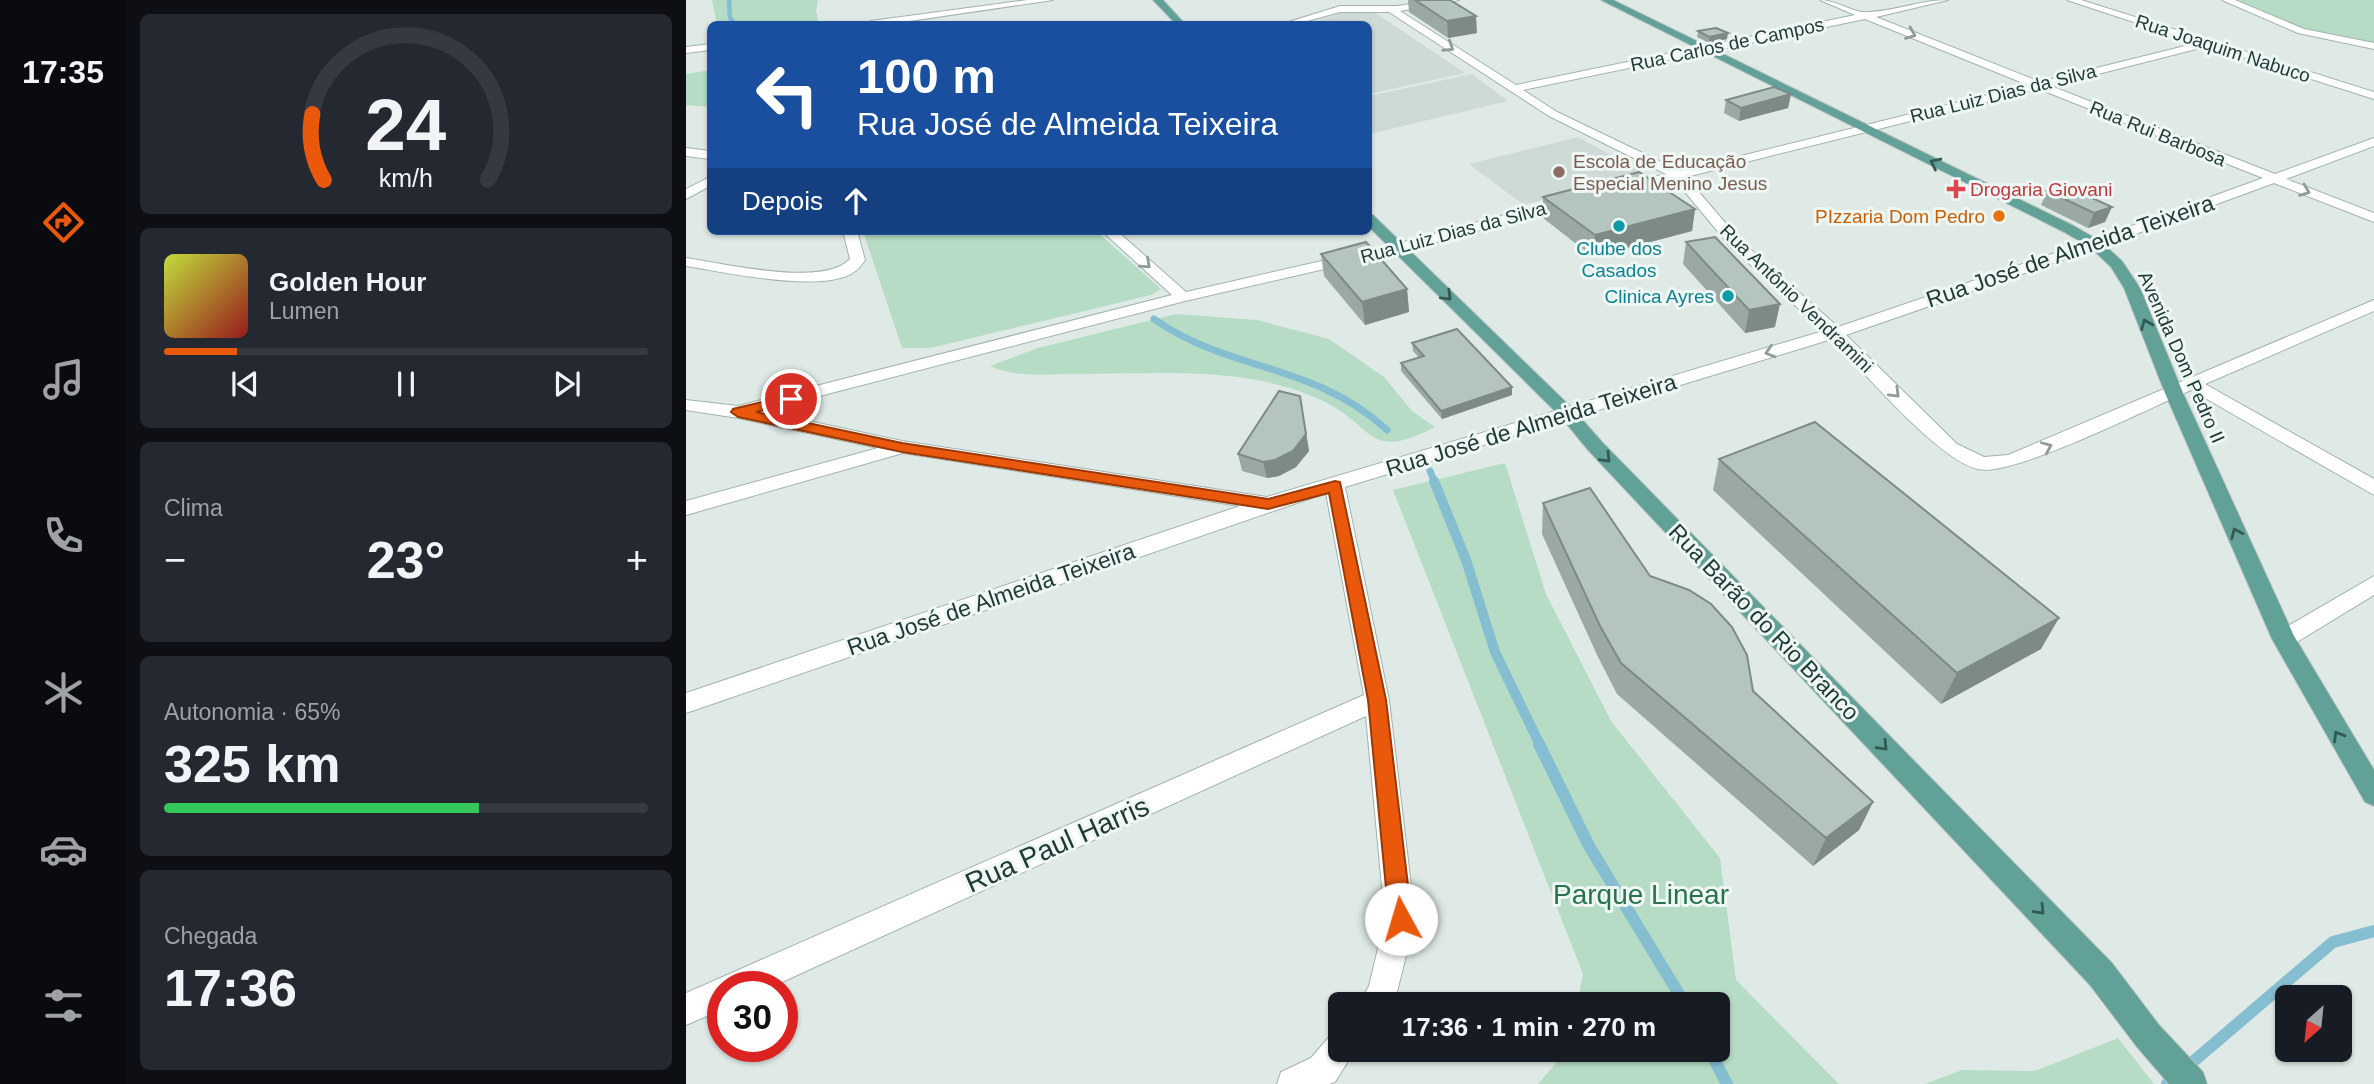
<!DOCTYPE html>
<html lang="pt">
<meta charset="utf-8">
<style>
:root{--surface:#171b24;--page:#242831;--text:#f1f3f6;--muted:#9ea1a6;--line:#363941;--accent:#ea580c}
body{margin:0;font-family:Helvetica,sans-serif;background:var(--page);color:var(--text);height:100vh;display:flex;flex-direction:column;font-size:26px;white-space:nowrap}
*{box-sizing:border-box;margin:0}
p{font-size:23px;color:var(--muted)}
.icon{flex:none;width:38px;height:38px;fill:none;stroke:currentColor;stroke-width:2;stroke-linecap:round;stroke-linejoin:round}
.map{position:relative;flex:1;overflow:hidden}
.drawer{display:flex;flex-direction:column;gap:14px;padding:14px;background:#0d0f14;width:560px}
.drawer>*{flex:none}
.guide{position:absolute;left:21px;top:21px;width:665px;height:214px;border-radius:10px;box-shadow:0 2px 5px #0004;background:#1a4fa0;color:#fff;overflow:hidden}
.needle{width:46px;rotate:207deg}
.fabs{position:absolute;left:1589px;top:985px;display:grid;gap:14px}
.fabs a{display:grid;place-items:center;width:77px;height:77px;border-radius:10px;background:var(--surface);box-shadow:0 2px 5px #0004;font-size:35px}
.speed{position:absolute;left:21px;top:971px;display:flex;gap:14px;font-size:35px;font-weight:700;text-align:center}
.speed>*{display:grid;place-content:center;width:91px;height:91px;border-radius:50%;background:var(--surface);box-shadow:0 2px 5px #0004;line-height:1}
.speed .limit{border:10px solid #d22;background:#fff;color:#111}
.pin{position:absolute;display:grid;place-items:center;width:60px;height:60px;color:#fff;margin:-30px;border:4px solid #fff;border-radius:50%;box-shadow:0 2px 7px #0007}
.me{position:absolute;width:77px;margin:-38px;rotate:354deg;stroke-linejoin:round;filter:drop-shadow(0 0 5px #0008)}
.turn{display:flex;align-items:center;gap:24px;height:147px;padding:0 35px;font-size:32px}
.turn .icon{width:91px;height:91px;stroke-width:2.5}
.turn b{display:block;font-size:49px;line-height:60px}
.then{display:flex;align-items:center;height:66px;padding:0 35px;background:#0003;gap:14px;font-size:26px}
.big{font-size:52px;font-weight:600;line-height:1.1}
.drawer .card{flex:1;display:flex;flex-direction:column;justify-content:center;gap:10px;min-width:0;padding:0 24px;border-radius:10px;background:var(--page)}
.drawer .dial{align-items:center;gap:0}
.dial svg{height:182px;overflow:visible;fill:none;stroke:var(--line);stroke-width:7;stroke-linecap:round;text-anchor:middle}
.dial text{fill:var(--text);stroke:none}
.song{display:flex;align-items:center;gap:21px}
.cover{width:84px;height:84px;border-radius:10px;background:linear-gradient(135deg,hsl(70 70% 55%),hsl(0 70% 35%))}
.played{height:7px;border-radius:4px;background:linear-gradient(90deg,var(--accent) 15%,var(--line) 15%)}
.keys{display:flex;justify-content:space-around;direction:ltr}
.heat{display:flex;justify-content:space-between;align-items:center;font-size:38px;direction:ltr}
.charge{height:10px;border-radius:5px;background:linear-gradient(90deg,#34c759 65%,var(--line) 0)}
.trip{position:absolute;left:642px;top:992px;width:402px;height:70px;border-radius:10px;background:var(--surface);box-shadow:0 2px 5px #0004;font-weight:600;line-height:70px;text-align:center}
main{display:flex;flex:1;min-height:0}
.menu{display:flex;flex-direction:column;width:126px;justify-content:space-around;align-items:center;background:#090b0e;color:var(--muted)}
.menu .icon{width:49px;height:49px}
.menu .on{color:var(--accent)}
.menu b{font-size:32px;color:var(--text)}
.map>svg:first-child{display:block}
</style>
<main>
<nav class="menu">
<b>17:35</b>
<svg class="icon on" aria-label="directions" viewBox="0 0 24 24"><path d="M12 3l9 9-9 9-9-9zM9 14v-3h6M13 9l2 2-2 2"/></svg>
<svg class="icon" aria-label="music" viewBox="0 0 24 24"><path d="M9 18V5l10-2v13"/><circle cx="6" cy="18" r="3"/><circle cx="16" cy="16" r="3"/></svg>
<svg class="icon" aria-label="phone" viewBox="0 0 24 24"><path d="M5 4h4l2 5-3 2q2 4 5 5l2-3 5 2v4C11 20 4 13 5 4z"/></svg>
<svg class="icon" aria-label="climate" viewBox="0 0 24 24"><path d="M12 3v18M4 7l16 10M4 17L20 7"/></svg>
<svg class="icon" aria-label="car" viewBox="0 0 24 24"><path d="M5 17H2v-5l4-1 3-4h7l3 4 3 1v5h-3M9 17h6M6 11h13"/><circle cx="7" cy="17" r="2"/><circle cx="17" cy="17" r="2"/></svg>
<svg class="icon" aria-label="filters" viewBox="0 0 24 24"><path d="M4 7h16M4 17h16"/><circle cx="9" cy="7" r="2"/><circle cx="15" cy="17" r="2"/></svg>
</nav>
<section class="drawer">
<div class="card dial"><svg viewBox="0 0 100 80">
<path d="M14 69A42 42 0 1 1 86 69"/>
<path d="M14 69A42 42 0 0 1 9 40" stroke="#ea580c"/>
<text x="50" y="56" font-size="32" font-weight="700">24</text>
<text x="50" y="72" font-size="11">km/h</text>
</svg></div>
<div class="card">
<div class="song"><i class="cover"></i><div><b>Golden Hour</b><p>Lumen</p></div></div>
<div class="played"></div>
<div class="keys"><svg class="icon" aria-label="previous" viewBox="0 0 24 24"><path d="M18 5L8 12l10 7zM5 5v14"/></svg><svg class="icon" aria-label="pause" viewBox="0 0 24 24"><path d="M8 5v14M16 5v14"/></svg><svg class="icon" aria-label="next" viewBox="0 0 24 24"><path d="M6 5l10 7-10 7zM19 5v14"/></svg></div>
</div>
<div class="card"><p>Clima</p>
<div class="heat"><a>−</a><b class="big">23°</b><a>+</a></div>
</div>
<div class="card"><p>Autonomia · 65%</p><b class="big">325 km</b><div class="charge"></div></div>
<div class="card"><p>Chegada</p><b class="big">17:36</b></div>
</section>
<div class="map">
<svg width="1688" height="1084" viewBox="0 0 1688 1084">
<rect width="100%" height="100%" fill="#dfeae6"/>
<!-- built -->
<path fill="#cddad5" d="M 658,12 L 686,12 L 691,14 L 779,73 L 683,94 L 682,24 L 621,24 Z
M 786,74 L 822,101 L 683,134 L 683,96 Z
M 892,137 L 952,170 L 952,175 L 838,205 L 783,164 Z"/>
<!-- green -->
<path fill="#b7dcc5" d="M 26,0 L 132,0 L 130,11 L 133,24 L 31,24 Z
M 1549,0 L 1688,0 L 1688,44 L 1603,25 Z
M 24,70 L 24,107 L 0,105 L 0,74 Z
M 177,231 L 410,231 L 475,289 L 465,295 L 244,348 L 216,348 Z
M 490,314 L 571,320 L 643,339 L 698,377 L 726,411 L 749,427 C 681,462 690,427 637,401 C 562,365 475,374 394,374 C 366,374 329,378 304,366 L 352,348 Z
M 819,463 L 860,594 L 925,721 L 1034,858 L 1050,980 L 1153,1084 L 852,1084 L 881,1050 L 1032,1050 L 1032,1004 L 891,1004 L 897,974 L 707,490 Z
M 1432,1038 L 1468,1084 L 1239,1084 L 1276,1070 L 1349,1071 Z"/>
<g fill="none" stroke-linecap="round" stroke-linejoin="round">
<!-- stream-far3 -->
<path stroke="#85bdd1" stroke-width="4.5" d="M 43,0 L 44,18 L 49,24"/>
<!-- stream-far2 -->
<path stroke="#85bdd1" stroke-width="7" d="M 468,319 C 541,371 629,363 701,430
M 744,471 L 749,483"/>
<!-- stream-far1 -->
<path stroke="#85bdd1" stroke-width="10" d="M 748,481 L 780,560 L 809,652 L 854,745"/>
<!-- stream -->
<path stroke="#85bdd1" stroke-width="12" d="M 853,744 L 903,846 L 999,1004
M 1023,1050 L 1041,1084
M 1481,1084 L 1647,942 L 1688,931"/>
<defs>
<path id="minor" d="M 342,0 L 367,0 L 203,24 L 180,24 L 185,21 Z
M 751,0 L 773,0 L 714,11 L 830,85 L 1169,15 L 1134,0 C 1151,0 1167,14 1183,12 C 1210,11 1234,0 1262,0 L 1190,17 L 1354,82 L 1511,43 L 1381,0 L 1395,0 L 1688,92 L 1688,99 L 1522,46 L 1365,86 L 1589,174 L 1688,138 L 1688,146 L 1600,179 L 1688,213 L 1688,222 L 1588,183 L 1414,247 L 1160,335 L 1271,444 L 1298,457 L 1322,455 L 1688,300 L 1688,311 L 1519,384 L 1688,479 L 1688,495 L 1505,390 C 1466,407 1325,478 1292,469 C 1252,460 1177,371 1146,339 L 659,487 L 703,700 L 729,919 L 708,1004 L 673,1004 L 683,986 L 699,919 L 680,716 L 85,987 L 37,987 L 37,1009 L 0,1025 L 0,993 L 678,695 L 640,493 L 0,713 L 0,693 L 554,506 L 217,453 L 0,515 L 0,501 L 192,448 L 52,418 L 0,410 L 0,400 L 52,406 L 486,295 L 416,231 L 431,231 L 500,292 L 710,244 L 882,198 L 889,202 L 887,205 L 717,251 L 499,301 L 76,411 L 216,441 L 581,497 L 1137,331 L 1043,245 L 989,180 L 935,191 L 935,185 L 980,174 L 863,116 L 703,12 L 654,12 L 610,24 L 596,24 L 654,6 L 711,6 ZM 1179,19 L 1342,85 L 994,171 L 871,112 L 837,90 ZM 1353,89 L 1577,178 L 1404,241 L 1152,327 L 1053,239 L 1000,177 Z
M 1536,0 L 1549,0 L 1618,29 L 1688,43 L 1688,49 L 1612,33 Z
M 24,44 L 24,50 L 0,53 L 0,47 Z
M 0,148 L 24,151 L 24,159 L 0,156 Z
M 24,177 L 24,186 L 0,199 L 0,189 Z
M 157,231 L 171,231 L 179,260 C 176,264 173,269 168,272 C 137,294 38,272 0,266 L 0,258 C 36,263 138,288 164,259 Z
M 1688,576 L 1688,595 L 1606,645 L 1598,648 L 1590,645 L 1586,639 L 1590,633 Z
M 654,1032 L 654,1050 L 669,1050 L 649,1082 L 643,1084 L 591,1084 L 595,1072 L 625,1058 L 643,1037 Z"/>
<path id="major" d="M 467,0 L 477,0 L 499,24 L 490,24 Z
M 915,0 L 927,0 L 1388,226 L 1414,241 L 1436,261 L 1454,288 L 1497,393 L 1608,636 L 1688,770 L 1688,806 L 1679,802 L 1586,639 L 1479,393 L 1438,288 L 1425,267 L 1404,247 L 1378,232 Z
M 682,214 L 687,215 L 887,409 L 916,442 L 1426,963 L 1473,1025 L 1517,1072 L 1521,1084 L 1483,1084 L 1451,1047 L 1404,985 L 902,450 L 875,417 L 682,226 Z"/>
</defs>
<!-- minor casing -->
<use href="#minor" stroke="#a2b2ae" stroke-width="2"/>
<!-- major casing -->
<use href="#major" stroke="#bcc4c3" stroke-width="2"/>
<!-- minor -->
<use href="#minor" fill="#fff" fill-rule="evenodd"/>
<!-- major -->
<use href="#major" fill="#62a198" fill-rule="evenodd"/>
</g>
<!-- wall -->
<path fill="#9ba9a5" d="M 722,0 L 764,0 L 791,33 L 762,38 L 723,12 Z
M 1012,31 L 1041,39 L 1023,43 L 1011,37 Z
M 1105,94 L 1102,108 L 1053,121 L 1038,113 L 1040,100 Z
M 1378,185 L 1419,222 L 1402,228 L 1355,205 L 1361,191 Z
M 857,197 L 1009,209 L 1006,231 L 907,257 L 857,218 Z
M 1000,242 L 1089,327 L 1059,333 L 997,264 Z
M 635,254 L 721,289 L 723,312 L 679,325 L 638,276 Z
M 726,343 L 826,395 L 756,419 L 715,371 L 715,363 L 733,358 L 727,351 Z
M 614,396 L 623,451 L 610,467 L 593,476 L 581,478 L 556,471 L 552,454 Z
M 1033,459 L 1355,649 L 1255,704 L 1027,490 Z
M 857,503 L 964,576 L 1067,691 L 1187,802 L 1173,830 L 1127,866 L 931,694 L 912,657 L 856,534 Z"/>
<!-- shaded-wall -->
<path fill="#7e8a86" d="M 790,16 L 791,33 L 762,38 L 761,21 Z
M 1042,33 L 1041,39 L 1023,43 L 1023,37 Z
M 1105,94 L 1102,108 L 1053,121 L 1055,108 Z
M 1426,207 L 1419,222 L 1402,228 L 1408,213 Z
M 1009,209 L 1006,231 L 907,257 L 909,235 Z
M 721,289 L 723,312 L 679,325 L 676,302 Z
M 1094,304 L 1089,327 L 1059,333 L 1063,310 Z
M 826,387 L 826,395 L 756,419 L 755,411 Z
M 614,396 L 623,451 L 610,467 L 593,476 L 581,478 L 577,462 Z
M 1373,618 L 1355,649 L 1255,704 L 1271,673 Z
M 1187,802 L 1173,830 L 1127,866 L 1140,838 Z"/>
<!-- building -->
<path fill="#b4c5c0" stroke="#7e8a86" stroke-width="2" d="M 729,0 L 764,0 L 790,16 L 761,21 Z
M 1030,28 L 1042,33 L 1023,37 L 1012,31 Z
M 1088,87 L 1105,94 L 1055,108 L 1040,100 Z
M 953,172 L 1009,209 L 909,235 L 857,197 Z
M 1378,185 L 1426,207 L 1408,213 L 1361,191 Z
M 1029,237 L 1094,304 L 1063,310 L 1000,242 Z
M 680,242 L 721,289 L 676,302 L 635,254 Z
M 771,329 L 826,387 L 755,411 L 715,363 L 738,356 L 726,343 Z
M 593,391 L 614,396 L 620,434 L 607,451 L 589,460 L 577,462 L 552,454 Z
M 1129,422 L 1373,618 L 1271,673 L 1033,459 Z
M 904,488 L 964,576 L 1003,590 L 1025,604 L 1046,627 L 1061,655 L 1067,691 L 1187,802 L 1140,838 L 935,663 L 914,626 L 857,503 Z"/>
<!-- one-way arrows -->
<defs><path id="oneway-chevron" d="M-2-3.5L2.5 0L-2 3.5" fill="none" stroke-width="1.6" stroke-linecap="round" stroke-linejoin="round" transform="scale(1.75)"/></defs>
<g stroke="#8f9c9a">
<use href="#oneway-chevron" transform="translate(1225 34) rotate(22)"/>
<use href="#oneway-chevron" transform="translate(763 47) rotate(33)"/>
<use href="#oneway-chevron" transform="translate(1619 191) rotate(22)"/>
<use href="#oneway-chevron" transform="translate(460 264) rotate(42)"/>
<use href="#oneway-chevron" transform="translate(1084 352) rotate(163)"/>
<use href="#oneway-chevron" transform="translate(1209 393) rotate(45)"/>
<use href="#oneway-chevron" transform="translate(1361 447) rotate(-23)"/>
</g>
<g stroke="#335953">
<use href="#oneway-chevron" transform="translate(1249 163) rotate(-154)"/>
<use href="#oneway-chevron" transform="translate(761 296) rotate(44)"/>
<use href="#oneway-chevron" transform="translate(1460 324) rotate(-112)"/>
<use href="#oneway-chevron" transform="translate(920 458) rotate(46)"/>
<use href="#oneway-chevron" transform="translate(1550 533) rotate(-114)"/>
<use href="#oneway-chevron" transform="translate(1652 736) rotate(-121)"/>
<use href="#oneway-chevron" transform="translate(1197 746) rotate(46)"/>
<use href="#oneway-chevron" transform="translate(1354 910) rotate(46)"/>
</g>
<!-- route -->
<path fill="#ea580c" stroke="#983908" stroke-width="2" d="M 105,395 L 109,396 L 109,402 L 70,412 L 216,443 L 582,499 L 649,481 L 654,482 L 700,700 L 726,919 L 722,926 L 715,930 L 707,926 L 703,919 L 682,700 L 643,493 L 582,509 L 216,452 L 52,417 L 45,412 L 47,409 Z"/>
<!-- markers -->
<circle fill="#8d6e63" stroke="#eff7f4" stroke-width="2.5" cx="873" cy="172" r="7"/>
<path fill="#e0444e" stroke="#eff7f4" stroke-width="2.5" d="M1266.5 178.5h7v7h7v7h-7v7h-7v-7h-7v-7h7z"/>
<circle fill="#e8710a" stroke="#eff7f4" stroke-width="2.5" cx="1313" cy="216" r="7"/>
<g fill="#0f9aa8" stroke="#eff7f4" stroke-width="2.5">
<circle cx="933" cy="226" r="7"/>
<circle cx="1042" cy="296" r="7"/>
</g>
<g text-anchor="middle" stroke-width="6" stroke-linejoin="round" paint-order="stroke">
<!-- far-street labels -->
<g font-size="19" fill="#1f3a36" stroke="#eff7f4">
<text transform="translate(1041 44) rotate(-12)" y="7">Rua Carlos de Campos</text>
<text transform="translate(1537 48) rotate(18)" y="7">Rua Joaquim Nabuco</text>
<text transform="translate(1317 93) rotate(-14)" y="7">Rua Luiz Dias da Silva</text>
<text transform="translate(1472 133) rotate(22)" y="7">Rua Rui Barbosa</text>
<text transform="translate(767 232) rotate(-15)" y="7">Rua Luiz Dias da Silva</text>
<text transform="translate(1111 298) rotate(44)" y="7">Rua Antônio Vendramini</text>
<text transform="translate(1496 357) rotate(66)" y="7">Avenida Dom Pedro II</text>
</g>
<!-- far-education labels -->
<g font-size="19" fill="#785e54" stroke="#eff7f4" text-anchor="start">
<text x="887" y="168">Escola de Educação<tspan x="887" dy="22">Especial Menino Jesus</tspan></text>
</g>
<!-- far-health labels -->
<g font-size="19" fill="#be3a42" stroke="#eff7f4" text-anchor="start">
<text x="1284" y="196">Drogaria Giovani</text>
</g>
<!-- far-food labels -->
<g font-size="19" fill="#c56008" stroke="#eff7f4" text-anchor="end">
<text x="1299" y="223">PIzzaria Dom Pedro</text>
</g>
<!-- far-culture labels -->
<g font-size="19" fill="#0d838f" stroke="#eff7f4">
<text x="933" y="255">Clube dos<tspan x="933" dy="22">Casados</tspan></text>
<text x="1028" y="303" text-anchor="end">Clinica Ayres</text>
</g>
<!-- street labels -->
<g font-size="23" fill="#1f3a36" stroke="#eff7f4">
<text transform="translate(1384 251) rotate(-19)" y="8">Rua José de Almeida Teixeira</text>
<text transform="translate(845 425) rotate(-17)" y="8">Rua José de Almeida Teixeira</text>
<text transform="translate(305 599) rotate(-19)" y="8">Rua José de Almeida Teixeira</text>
<text transform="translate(1078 622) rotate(46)" y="8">Rua Barão do Rio Branco</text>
</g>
<!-- near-street labels -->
<g font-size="28" fill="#1f3a36" stroke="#eff7f4">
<text transform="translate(371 844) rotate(-24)" y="10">Rua Paul Harris</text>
</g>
<!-- near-park labels -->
<g font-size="28" fill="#29724d" stroke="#eff7f4">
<text x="955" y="904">Parque Linear</text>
</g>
</g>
</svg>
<div class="fabs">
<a><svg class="needle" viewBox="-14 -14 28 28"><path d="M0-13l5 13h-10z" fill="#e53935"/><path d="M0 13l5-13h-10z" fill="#9ea1a6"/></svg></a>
</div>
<div class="speed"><div class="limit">30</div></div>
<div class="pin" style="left:105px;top:399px;background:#d93025"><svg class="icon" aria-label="arrive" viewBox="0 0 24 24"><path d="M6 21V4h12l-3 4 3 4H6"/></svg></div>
<svg class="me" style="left:715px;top:919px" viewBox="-20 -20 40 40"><circle r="19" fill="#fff"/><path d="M0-13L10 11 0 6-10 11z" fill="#ea580c"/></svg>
<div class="trip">17:36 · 1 min · 270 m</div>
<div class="guide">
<div class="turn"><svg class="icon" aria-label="left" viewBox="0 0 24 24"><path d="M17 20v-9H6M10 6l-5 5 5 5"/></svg><div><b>100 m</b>Rua José de Almeida Teixeira</div></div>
<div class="then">Depois<svg class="icon" aria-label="ahead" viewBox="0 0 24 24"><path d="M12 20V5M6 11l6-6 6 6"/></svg></div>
</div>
</div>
</main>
